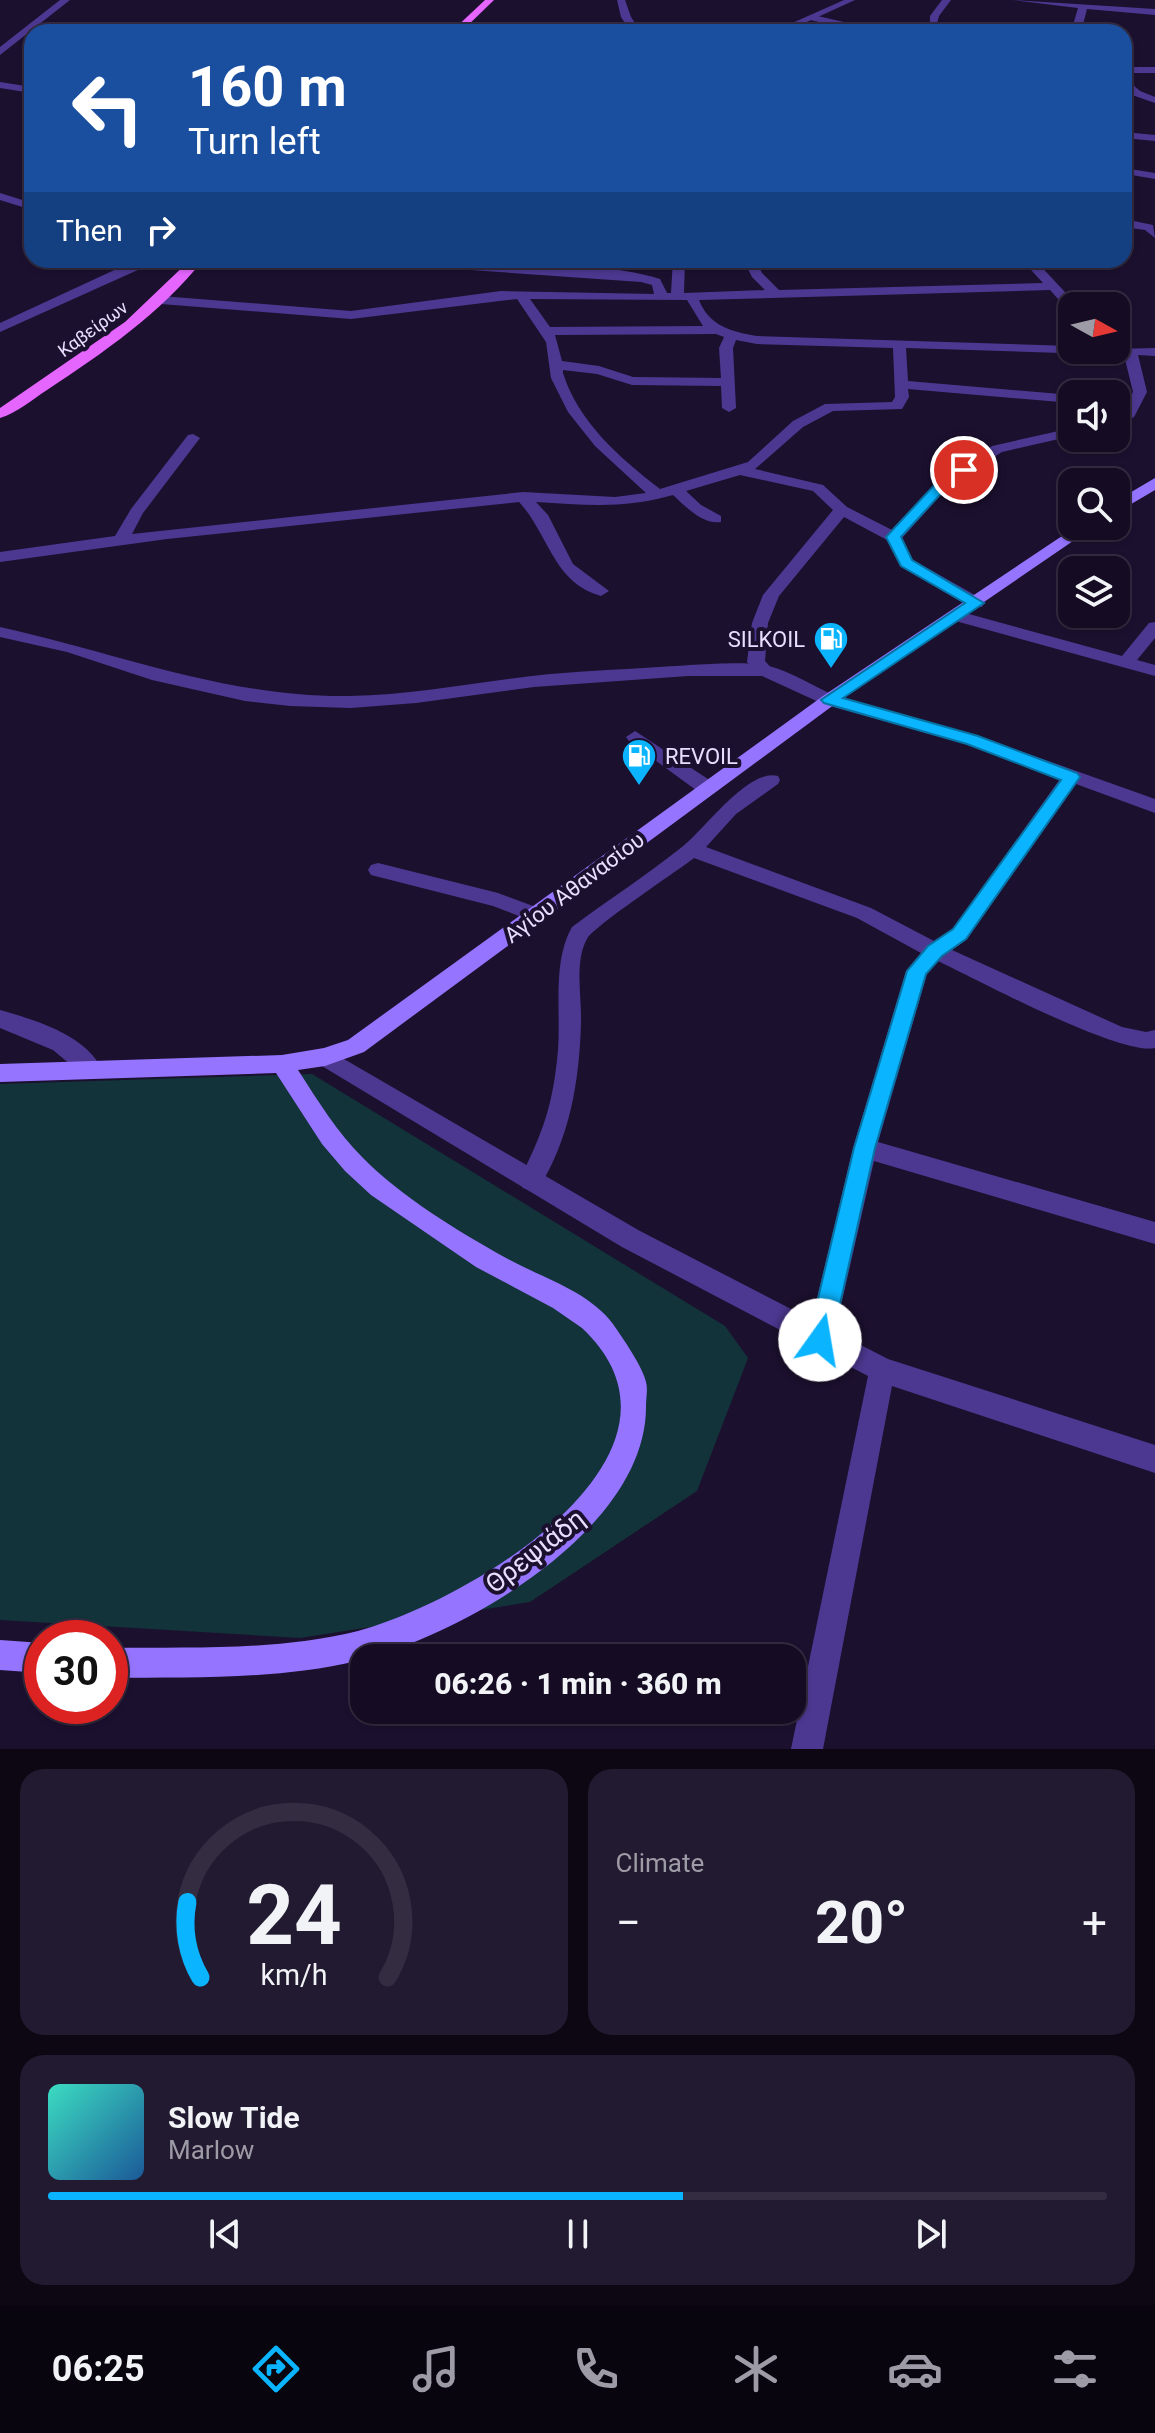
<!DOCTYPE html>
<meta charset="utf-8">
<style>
:root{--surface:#150c23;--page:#221a30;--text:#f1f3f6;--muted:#9d9ba6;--line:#342c41;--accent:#0ab4ff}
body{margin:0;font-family:Roboto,sans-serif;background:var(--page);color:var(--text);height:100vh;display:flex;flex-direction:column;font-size:30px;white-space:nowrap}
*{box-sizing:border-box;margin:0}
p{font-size:26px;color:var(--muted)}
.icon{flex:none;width:44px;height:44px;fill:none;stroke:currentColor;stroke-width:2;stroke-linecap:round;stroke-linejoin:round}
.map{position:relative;height:1749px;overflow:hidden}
.sheet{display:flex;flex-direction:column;gap:20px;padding:20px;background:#0c0713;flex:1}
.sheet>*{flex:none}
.top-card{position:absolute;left:24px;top:24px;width:1108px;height:244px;border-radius:24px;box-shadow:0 2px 6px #0004,0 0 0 2px var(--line);background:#1a4fa0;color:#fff;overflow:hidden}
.needle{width:52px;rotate:98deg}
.tools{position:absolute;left:1058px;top:292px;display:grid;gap:16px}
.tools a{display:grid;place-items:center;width:72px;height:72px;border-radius:16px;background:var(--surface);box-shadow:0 2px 6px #0004,0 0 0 2px var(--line);font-size:40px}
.speed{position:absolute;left:24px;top:1620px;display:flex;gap:16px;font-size:40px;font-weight:700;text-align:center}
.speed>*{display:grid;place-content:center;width:104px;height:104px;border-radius:50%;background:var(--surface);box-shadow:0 2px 6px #0004,0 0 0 2px var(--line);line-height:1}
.speed .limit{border:12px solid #d22;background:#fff;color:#111}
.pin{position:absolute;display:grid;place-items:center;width:68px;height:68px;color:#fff;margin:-34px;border:4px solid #fff;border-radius:50%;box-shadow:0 2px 8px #0007}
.me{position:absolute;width:88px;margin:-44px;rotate:13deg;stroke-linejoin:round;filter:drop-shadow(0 0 6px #0008)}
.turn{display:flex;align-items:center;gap:28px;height:168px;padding:0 32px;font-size:36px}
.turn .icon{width:104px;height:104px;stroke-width:2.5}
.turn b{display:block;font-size:56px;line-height:68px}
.then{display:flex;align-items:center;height:76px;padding:0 32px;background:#0003;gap:16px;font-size:30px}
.big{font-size:60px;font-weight:800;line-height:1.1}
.sheet .tile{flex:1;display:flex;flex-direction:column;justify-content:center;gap:12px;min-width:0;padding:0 28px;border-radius:24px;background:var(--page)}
.sheet .dial{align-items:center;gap:0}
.dial svg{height:208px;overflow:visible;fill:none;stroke:var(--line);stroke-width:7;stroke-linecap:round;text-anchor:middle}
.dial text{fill:var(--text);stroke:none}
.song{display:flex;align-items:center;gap:24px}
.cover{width:96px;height:96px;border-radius:12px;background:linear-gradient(135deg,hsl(170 70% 55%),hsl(210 70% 35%))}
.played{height:8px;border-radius:4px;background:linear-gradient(90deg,var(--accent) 60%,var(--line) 60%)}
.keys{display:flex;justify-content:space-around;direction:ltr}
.heat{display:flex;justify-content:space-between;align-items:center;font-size:44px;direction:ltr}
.sheet .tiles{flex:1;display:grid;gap:20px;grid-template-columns:1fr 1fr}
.tile:last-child{grid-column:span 2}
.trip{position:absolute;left:350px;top:1644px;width:456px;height:80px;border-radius:24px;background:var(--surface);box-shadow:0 2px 6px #0004,0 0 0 2px var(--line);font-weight:800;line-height:80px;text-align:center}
.tab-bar{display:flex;height:128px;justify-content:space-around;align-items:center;background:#08050e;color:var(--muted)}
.tab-bar .icon{width:56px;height:56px}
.tab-bar .on{color:var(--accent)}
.tab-bar b{font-size:36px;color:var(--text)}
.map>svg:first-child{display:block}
</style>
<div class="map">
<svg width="1155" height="1749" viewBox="0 0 1155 1749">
<rect width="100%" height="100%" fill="#1c102f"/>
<!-- green -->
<path fill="#12333a" d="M 312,1074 L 725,1326 L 748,1358 L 697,1491 L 530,1602 L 300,1638 L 0,1620 L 0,1084 Z"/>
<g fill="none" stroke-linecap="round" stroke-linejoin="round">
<!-- minor -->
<path fill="#4d3891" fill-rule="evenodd" d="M 60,0 L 70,0 L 0,55 L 0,47 Z
M 617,0 L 625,0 L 631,17 L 641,32 L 631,32 L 621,17 Z
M 942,0 L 951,0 L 939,16 L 936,27 L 930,27 L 930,16 Z
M 1012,0 L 1155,9 L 1155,15 L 1087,9 L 1081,32 L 1071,32 L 1078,8 Z
M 813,15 L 866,27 L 868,29 L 863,32 L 810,20 Z
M 313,24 L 321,26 L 316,32 L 306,32 Z
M 1124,67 L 1155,67 L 1155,73 L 1124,73 Z
M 1124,77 L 1140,91 L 1155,97 L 1155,103 L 1132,95 L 1124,86 Z
M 0,82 L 32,87 L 32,93 L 0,88 Z
M 1124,132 L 1155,135 L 1155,141 L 1124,138 Z
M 1130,169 L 1155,173 L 1155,179 L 1126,174 L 1126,170 Z
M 0,193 L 32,203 L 32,210 L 0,200 Z
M 1124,219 L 1153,225 L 1155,238 L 1145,230 L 1124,227 Z
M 136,260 L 160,260 L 0,332 L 0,323 Z
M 673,260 L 685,260 L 684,293 L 765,290 L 752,277 L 746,265 L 736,260 L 756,260 L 762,273 L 779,290 L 1043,283 L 1022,260 L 1035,260 L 1078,306 L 1067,309 L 1050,290 L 699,300 C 709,326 732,332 757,336 L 1072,346 L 1072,350 L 1155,348 L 1155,356 L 1138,355 L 1147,392 L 1134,417 L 1116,425 L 1116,415 L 1123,411 L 1133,392 L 1124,355 L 906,348 L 908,381 L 1072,395 L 1072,403 L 908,389 L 909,397 L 902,409 L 833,411 L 803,427 L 755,469 L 823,485 L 847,507 L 892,530 L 939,480 L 992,446 L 1072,428 L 1072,436 L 1002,452 L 949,486 L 902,538 L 913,560 L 982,599 L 984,603 L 982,607 L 970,607 L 900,566 L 887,540 L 844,517 L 779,596 L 768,623 L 765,661 L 774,671 L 765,676 L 759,675 L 747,662 L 752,623 L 763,595 L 833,510 L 813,491 L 740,475 L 686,491 L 701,505 L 721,516 L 721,522 C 703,525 686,507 673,495 C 625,509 586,505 536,502 L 548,515 L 573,564 L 609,591 L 601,596 C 553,583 549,534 519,502 L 167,539 L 0,562 L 0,552 L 115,536 L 131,509 L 188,435 L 193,434 L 200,438 L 143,513 L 132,534 L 523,492 L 615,497 L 646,493 L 595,446 L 568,412 L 551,378 L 546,342 L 517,299 L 351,319 L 161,304 L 155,300 L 161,296 L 351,311 L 501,291 L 654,294 L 652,285 L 641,282 L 442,268 L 440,265 L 446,261 C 512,265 598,260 660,279 L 667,293 L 671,293 ZM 530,299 L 687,300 L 703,326 L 550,327 ZM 716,334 L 724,337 L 719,348 L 721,378 L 633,377 L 599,366 L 562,361 L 555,335 ZM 736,340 L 757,344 L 893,348 L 895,397 L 892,402 L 825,404 L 793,421 L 748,462 L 660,489 C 621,459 578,422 563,373 L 563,370 L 597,374 L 632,385 L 721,386 L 722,408 L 729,412 L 736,408 L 733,348 Z
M 958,611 L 1122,656 L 1149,623 L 1155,622 L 1155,638 L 1137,660 L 1155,665 L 1155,676 L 952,620 L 950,616 Z
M 829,694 L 978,736 L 1155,799 L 1155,813 L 1076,784 L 967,939 L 952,950 L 1122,1027 L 1146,1032 L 1155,1030 L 1155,1048 C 1120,1056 978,980 938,961 L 927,974 L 878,1142 L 1155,1222 L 1155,1244 L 874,1161 L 833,1340 L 829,1349 L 820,1352 L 811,1349 L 807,1340 L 853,1148 L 906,971 L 921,953 L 857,918 L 694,858 C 676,872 594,926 587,939 C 574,961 582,999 581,1024 C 579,1083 570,1137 539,1188 L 531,1191 L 523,1188 L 519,1181 C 543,1132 553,1106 558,1050 C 561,1010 552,962 572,927 C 608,900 647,875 682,847 C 703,831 749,767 778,776 L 780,780 L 778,784 L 736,814 L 706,847 L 871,908 L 934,941 L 953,929 L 1060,779 L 966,744 L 823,704 L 820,700 L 823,696 Z
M 635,731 L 714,783 L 716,788 L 714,793 L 700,793 L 629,741 L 626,737 Z
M 378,863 L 498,893 L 544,910 L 547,915 L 544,920 L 537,923 L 493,906 L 371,875 L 368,870 L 371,865 Z
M 0,1010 C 35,1020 84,1034 102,1069 L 99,1075 L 91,1078 L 83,1075 L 53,1050 L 0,1028 Z"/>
<!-- tertiary -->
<path fill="#4d3891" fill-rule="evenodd" d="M 844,0 L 855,0 L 785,32 L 772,32 Z
M 0,627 C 118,653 227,698 350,696 C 411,695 471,683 532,676 C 574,671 617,670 659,667 C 687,666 743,660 769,666 C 791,672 814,686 835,696 L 838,700 L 829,706 L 823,704 L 762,676 L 688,676 L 534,687 L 416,703 L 351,708 L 290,706 L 245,701 L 152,680 L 67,652 L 0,637 Z
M 325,1048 L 640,1231 L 888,1359 L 1155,1445 L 1155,1473 L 892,1386 L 823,1749 L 791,1749 L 868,1376 L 622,1247 L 317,1063 L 314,1057 L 317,1051 Z"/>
<!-- secondary -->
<path fill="#9575ff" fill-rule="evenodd" d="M 1155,478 L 1155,490 L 1116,513 L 1116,501 Z
M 1077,526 L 1095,526 L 835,704 L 364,1052 L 325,1066 L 298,1070 C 318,1101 337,1132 363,1158 C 403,1198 456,1230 506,1258 C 540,1277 589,1291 613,1324 C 622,1337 643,1367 646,1382 C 648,1389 646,1398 646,1406 C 647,1530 462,1635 357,1661 C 277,1680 191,1677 110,1678 L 110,1648 C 191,1647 278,1651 358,1631 C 465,1603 717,1455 582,1328 L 553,1308 L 476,1267 L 371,1195 L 345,1171 L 322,1144 L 276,1073 L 0,1082 L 0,1064 L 282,1055 L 324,1048 L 348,1040 L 823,696 Z
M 0,1640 L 42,1643 L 42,1673 L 0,1670 Z"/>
<!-- primary -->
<path fill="#e565ff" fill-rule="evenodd" d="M 485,0 L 494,0 L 461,32 L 451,32 Z
M 190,260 L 203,260 C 161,313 103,353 47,390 C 33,399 17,413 0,418 L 0,408 L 125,322 Z"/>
</g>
<!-- route -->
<path fill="#0ab4ff" stroke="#0675a6" stroke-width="2" d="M 959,467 L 971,470 L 948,486 L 901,537 L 912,560 L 984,603 L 843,698 L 978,736 L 1077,773 L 1080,777 L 966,939 L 942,956 L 926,974 L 875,1148 L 832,1340 L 828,1348 L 820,1351 L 811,1348 L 808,1340 L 854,1148 L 907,971 L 928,946 L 953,929 L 1061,780 L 967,744 L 824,703 L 821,700 L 965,603 L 901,566 L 886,537 L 939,480 Z"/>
<!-- icons -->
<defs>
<symbol id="fuel-pin" viewBox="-11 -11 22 30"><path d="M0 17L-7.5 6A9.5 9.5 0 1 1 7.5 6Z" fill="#0ab4ff" stroke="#1c102f"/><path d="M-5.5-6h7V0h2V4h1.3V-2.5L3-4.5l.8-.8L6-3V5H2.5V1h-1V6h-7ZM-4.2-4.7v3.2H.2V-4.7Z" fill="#fff"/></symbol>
</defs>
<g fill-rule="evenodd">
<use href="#fuel-pin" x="811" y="619" width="40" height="54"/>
<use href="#fuel-pin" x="619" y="736" width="40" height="54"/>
</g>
<g text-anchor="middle" stroke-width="8" stroke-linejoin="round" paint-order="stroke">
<!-- far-street labels -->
<g font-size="18" fill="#e9deff" stroke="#1c102f">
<text transform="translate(93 329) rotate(-36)" y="6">Καβείρων</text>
</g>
<!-- poi labels -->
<g font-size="22" fill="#e9deff" stroke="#1c102f" text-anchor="end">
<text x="805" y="647">SILKOIL</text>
<text x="665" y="764" text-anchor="start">REVOIL</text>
</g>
<!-- street labels -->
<g font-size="22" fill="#e9deff" stroke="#1c102f">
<text transform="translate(574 887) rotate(-37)" y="8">Αγίου Αθανασίου</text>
</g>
<!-- near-street labels -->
<g font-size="26" fill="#e9deff" stroke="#1c102f">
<text transform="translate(535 1551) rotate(-38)" y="9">Θρεψιάδη</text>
</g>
</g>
</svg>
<div class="tools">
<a><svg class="needle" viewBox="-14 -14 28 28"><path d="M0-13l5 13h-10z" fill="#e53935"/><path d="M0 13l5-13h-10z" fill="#9d9ba6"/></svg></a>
<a><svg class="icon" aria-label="sound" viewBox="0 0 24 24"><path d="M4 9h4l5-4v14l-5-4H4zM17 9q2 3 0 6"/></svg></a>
<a><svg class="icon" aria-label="search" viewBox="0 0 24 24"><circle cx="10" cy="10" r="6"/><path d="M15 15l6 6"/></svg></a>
<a><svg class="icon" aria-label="layers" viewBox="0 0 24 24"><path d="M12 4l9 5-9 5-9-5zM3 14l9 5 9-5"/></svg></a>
</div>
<div class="speed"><div class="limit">30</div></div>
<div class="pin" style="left:964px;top:470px;background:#d93025"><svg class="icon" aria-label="arrive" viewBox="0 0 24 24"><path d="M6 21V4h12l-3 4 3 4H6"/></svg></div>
<svg class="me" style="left:820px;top:1340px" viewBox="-20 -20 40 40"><circle r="19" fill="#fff"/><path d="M0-13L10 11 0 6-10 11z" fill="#0ab4ff"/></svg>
<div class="trip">06:26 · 1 min · 360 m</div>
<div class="top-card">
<div class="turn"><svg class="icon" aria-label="left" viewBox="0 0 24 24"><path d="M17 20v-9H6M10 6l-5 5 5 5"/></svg><div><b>160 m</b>Turn left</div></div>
<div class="then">Then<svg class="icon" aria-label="right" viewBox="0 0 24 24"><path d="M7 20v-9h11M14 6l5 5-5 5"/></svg></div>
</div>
</div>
<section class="sheet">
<div class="tiles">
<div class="tile dial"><svg viewBox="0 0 100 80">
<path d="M14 69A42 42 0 1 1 86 69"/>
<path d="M14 69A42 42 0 0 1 9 40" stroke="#0ab4ff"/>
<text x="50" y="56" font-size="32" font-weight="700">24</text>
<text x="50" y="72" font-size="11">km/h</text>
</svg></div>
<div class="tile"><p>Climate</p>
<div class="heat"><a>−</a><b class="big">20°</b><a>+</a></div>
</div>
<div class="tile">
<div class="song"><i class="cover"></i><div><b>Slow Tide</b><p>Marlow</p></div></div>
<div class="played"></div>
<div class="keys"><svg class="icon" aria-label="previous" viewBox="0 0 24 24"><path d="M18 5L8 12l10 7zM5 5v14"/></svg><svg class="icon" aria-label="pause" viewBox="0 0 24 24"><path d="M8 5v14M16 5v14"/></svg><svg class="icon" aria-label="next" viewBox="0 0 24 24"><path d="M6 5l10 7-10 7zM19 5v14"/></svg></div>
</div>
</div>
</section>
<nav class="tab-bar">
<b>06:25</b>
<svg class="icon on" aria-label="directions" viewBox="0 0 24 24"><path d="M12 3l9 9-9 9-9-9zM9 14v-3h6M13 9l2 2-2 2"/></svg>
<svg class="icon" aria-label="music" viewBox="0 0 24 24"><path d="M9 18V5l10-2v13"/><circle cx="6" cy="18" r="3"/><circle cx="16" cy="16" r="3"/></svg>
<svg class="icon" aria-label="phone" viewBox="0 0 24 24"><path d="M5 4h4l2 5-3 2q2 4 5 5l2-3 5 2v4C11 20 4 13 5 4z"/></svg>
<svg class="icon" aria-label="climate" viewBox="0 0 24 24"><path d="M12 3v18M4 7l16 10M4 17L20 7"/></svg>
<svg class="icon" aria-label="car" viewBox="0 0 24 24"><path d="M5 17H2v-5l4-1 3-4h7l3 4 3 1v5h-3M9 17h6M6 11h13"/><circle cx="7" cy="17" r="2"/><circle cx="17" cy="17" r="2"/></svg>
<svg class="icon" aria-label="filters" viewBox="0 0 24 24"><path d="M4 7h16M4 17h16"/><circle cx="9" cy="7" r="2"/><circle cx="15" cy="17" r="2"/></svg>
</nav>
